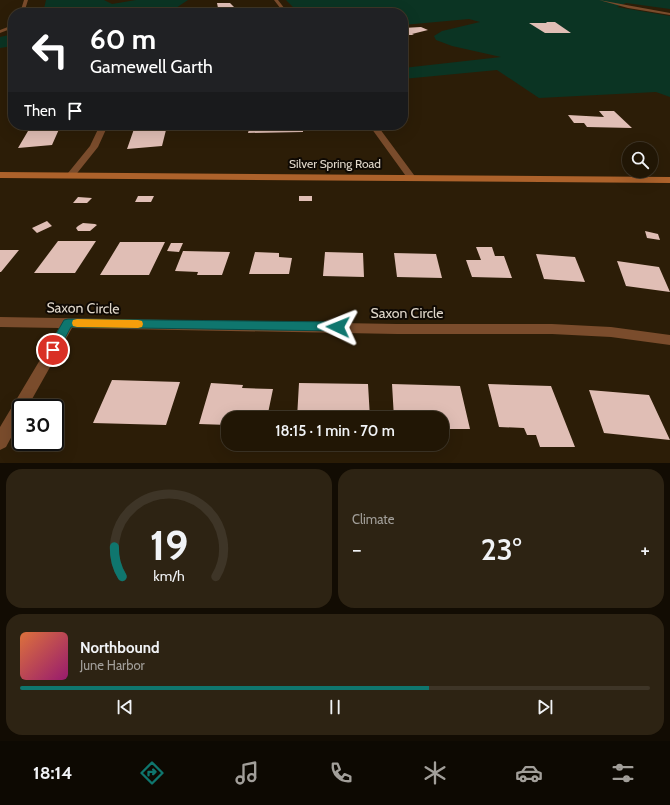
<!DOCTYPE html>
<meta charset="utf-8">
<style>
:root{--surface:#211605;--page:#2d2313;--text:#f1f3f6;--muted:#a29f9a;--line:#3e3527;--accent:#0f766e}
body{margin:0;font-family:Cabin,sans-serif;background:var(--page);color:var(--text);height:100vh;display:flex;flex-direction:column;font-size:15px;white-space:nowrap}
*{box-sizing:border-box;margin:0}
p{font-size:13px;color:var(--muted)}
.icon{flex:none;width:22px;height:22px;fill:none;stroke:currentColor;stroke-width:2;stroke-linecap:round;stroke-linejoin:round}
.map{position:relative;height:463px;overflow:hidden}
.drawer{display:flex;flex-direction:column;gap:6px;padding:6px;background:#120c03;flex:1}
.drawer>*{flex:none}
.guide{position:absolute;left:8px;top:8px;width:400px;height:122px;border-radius:16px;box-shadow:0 4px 16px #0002,0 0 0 1px var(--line);background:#202124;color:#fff;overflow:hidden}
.buttons{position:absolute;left:622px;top:142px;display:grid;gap:8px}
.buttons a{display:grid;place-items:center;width:36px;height:36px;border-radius:50%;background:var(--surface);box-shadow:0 4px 16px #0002,0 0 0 1px var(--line);font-size:20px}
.speed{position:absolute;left:12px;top:399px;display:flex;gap:8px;font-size:20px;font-weight:700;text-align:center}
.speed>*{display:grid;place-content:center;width:52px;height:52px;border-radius:50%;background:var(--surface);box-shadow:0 4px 16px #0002,0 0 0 1px var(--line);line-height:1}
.speed .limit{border:2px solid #111;border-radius:6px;background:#fff;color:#111}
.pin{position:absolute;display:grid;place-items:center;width:34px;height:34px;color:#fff;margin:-17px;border:2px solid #fff;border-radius:50%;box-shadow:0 1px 4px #0007}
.me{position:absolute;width:44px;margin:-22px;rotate:272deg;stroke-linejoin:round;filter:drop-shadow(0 0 3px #0008)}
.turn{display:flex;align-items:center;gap:14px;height:84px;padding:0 16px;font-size:18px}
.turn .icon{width:52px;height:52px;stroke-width:2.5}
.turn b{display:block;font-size:28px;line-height:34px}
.then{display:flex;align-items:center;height:38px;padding:0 16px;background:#0003;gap:8px;font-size:15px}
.big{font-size:30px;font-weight:600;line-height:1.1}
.drawer .card{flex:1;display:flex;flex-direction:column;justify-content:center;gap:6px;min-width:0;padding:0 14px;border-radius:16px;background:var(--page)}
.drawer .dial{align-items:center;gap:0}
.dial svg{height:104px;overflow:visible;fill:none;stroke:var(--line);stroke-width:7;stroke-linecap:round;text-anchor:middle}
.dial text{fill:var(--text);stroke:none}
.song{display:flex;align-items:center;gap:12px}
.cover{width:48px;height:48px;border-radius:6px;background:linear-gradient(135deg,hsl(20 70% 55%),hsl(320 70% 35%))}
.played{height:4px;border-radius:2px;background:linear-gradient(90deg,var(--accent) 65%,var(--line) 65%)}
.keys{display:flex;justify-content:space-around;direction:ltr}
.heat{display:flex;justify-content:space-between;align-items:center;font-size:22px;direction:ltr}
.drawer .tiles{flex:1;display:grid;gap:6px;grid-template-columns:1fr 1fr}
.card:last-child{grid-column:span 2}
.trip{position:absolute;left:221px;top:411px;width:228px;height:40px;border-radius:16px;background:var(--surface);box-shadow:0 4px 16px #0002,0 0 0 1px var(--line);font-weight:600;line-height:40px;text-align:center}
.tabs{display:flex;height:64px;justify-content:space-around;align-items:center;background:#0d0902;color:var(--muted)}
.tabs .icon{width:28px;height:28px}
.tabs .on{color:var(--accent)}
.tabs b{font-size:18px;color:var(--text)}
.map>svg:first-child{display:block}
</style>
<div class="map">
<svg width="670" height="463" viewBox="0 0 670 463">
<rect width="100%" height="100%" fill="#2c1d07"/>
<!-- green -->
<path fill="#0b3423" d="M 46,0 L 104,0 L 112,4 L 136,0 L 188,0 L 176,8 C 216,13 253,12 293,7 L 286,0 L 670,0 L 670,9 L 626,3 L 617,7 L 670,16 L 670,97 L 656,92 L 539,98 L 497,70 L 403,79 L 403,68 L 501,57 L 452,46 L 436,40 L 434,36 L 442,31 L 480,22 L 469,19 L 403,25 L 403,13 L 43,13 Z
M 13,34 L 13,46 L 0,48 L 0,37 Z"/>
<!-- building -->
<path fill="#e0beb5" d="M 217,3 L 230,3 L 234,7 L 218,8 Z
M 546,22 L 555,22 L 571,33 L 545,33 L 529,23 L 547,23 Z
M 421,27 L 428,30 L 412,34 L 414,35 L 403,35 L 403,28 Z
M 599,111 L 614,111 L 632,128 L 587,127 L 584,123 L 574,123 L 568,115 L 604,117 Z
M 250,125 L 303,125 L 303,132 L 248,133 Z
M 167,126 L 162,146 L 127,149 L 134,129 Z
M 60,127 L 52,145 L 18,148 L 28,131 Z
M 138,196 L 154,196 L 151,202 L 135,202 Z
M 299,196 L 312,196 L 312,201 L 299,201 Z
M 78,197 L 92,198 L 87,203 L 73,203 Z
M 47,221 L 52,226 L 37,233 L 32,228 Z
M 83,223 L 95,224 L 97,225 L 90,231 L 78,231 L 76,228 L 78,226 Z
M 645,231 L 658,234 L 660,240 L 647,238 Z
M 58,241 L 96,241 L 75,273 L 34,273 Z
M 120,242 L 165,242 L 149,275 L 100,275 Z
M 171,243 L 183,243 L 179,252 L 167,251 Z
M 476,247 L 492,247 L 495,256 L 504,256 L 512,278 L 472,277 L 466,260 L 481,260 Z
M 0,250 L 19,250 L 1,272 L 0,272 Z
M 183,251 L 230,252 L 222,275 L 197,275 L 198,272 L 175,271 Z
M 255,252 L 279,253 L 279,257 L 292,258 L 289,274 L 249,274 Z
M 325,252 L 363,253 L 364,277 L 323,276 Z
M 394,253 L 436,254 L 442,278 L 397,277 Z
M 536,254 L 575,257 L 585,282 L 544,279 Z
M 617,261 L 659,267 L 670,292 L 626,286 Z
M 112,380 L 180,382 L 166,425 L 93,423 Z
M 211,383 L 243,385 L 242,388 L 273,389 L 267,418 L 228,418 L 228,425 L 199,424 Z
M 299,383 L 368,384 L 370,418 L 297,418 Z
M 392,384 L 460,386 L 470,429 L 442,429 L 442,418 L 394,418 Z
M 488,384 L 551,386 L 575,447 L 540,447 L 536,435 L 527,435 L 524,428 L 499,427 Z
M 589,390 L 649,395 L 670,440 L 604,433 Z"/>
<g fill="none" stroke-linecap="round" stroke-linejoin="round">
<!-- service -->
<path fill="#7a4c2c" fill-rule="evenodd" d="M 599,0 L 670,13 L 670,15 L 628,8 Z"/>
<!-- minor -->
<path fill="#7a4c2c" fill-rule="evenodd" d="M 24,0 L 28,0 L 24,13 L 20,13 Z
M 274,0 L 278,0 L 288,13 L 284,13 Z
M 13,25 L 13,28 L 0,33 L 0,30 Z
M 100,125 L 108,125 L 98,147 L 74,177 L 68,177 L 67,175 L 68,173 L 90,146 Z
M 369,125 L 377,125 L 414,175 L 415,177 L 414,179 L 408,179 Z
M 0,317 L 397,324 L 552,324 L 611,327 L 670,335 L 670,345 L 611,337 L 552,334 L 397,334 L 72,328 L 27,408 L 21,408 L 21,419 L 6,447 L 0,450 L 0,427 L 59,328 L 0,327 Z"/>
<!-- secondary -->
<path fill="#ad622b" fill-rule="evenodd" d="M 0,172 L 670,177 L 670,183 L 0,178 Z"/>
</g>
<!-- route -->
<path fill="#0f766e" stroke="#0a4d48" d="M 68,319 L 338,322 L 342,324 L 344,327 L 342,330 L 338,331 L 71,327 L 57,353 L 53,354 L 49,353 L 47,350 L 49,346 L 64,320 Z"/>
<!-- slow -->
<path fill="#f59e0b" d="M 77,319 L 138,320 L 142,321 L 143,324 L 142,327 L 138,328 L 77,327 L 73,326 L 72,323 L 73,320 Z"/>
<g text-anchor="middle" stroke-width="4" stroke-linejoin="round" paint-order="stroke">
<!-- street labels -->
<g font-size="12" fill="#e0d7ca" stroke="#0f0903">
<text x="335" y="168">Silver Spring Road</text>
</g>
<!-- near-street labels -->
<g font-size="14" fill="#e0d7ca" stroke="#0f0903">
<text transform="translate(83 308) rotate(1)" y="5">Saxon Circle</text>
<text x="407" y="318">Saxon Circle</text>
</g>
</g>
</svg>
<div class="buttons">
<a><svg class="icon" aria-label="search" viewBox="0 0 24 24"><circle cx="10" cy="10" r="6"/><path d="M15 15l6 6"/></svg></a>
</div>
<div class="speed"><div class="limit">30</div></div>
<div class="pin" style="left:53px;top:350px;background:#d93025"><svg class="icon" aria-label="arrive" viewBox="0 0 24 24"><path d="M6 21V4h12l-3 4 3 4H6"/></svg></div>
<svg class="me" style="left:338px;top:327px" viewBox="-20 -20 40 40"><path d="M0-17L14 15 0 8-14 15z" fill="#0f766e" stroke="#fff" stroke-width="4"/></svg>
<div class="trip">18:15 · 1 min · 70 m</div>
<div class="guide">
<div class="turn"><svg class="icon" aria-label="left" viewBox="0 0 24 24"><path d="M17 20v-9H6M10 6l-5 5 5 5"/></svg><div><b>60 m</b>Gamewell Garth</div></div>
<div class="then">Then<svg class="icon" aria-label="arrive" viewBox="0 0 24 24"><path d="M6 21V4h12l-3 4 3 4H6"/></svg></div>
</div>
</div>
<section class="drawer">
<div class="tiles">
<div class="card dial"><svg viewBox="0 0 100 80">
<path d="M14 69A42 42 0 1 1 86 69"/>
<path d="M14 69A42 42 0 0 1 8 46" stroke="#0f766e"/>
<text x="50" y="56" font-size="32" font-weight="700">19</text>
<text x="50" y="72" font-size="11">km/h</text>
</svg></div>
<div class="card"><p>Climate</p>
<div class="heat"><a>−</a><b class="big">23°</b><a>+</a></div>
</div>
<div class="card">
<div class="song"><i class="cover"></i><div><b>Northbound</b><p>June Harbor</p></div></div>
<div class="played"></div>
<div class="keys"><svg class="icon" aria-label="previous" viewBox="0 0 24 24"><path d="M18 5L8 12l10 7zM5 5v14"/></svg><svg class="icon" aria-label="pause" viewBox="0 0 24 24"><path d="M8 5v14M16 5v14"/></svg><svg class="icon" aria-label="next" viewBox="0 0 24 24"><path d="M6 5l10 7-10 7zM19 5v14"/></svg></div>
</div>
</div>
</section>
<nav class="tabs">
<b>18:14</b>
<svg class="icon on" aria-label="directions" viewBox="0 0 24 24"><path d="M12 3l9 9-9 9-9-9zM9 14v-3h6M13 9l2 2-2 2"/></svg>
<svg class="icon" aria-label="music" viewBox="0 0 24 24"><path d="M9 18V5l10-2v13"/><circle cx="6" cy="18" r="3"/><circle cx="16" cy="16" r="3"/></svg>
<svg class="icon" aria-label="phone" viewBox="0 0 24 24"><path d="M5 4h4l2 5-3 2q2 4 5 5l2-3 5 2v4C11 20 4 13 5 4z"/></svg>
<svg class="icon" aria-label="climate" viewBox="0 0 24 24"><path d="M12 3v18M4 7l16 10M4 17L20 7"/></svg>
<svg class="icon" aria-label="car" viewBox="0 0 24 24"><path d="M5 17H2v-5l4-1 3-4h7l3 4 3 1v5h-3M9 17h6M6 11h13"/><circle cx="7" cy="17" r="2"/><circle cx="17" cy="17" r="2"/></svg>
<svg class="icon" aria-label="filters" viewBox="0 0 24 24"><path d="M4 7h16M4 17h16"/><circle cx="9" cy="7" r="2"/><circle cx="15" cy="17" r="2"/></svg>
</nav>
